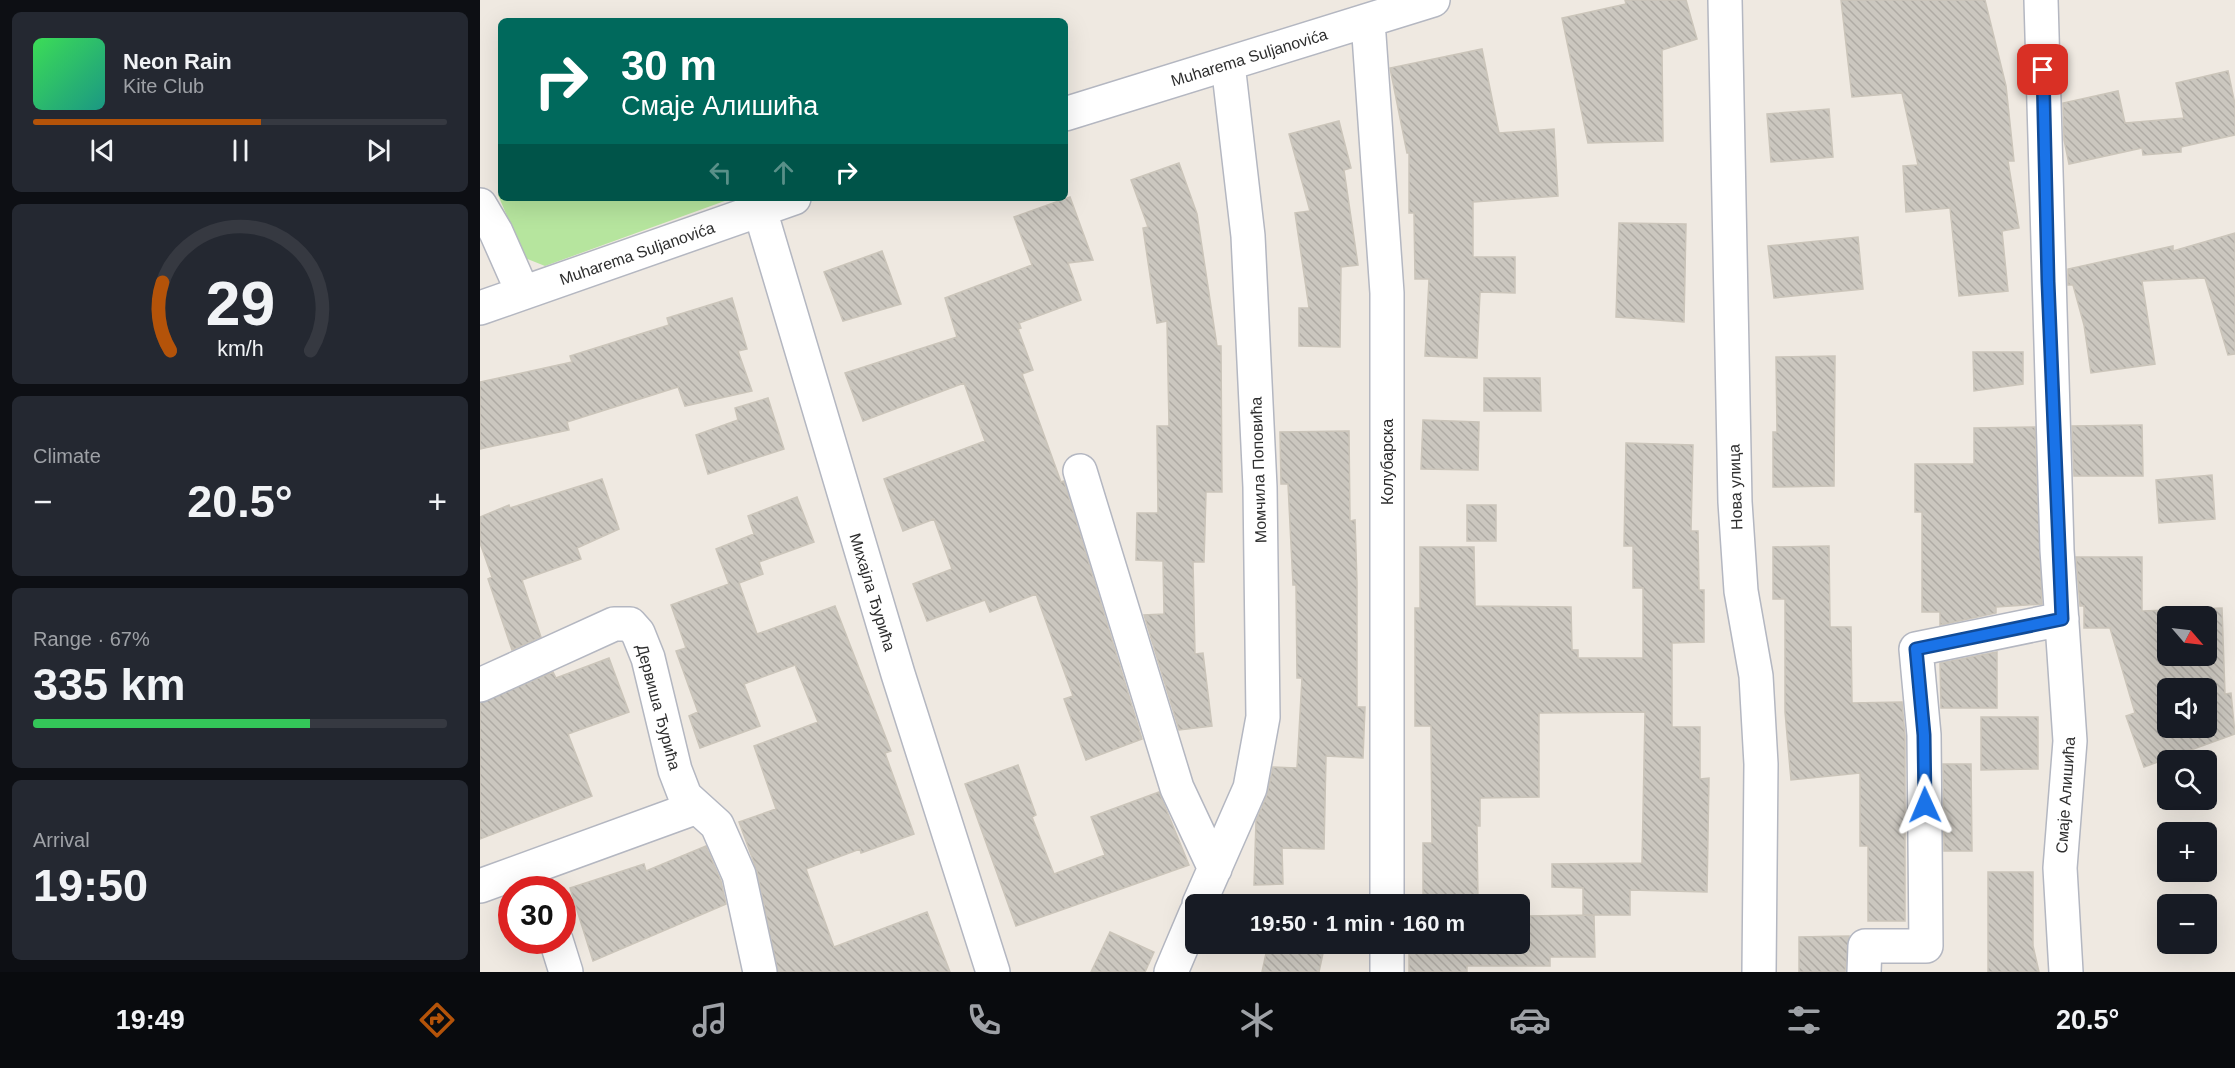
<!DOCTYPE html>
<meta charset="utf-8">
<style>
:root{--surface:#171b24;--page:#242831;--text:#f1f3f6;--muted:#9ea1a6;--line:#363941;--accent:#b45309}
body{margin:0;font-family:Helvetica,sans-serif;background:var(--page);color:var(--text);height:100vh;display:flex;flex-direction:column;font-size:22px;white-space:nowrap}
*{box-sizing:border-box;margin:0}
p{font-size:20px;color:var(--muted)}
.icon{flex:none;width:33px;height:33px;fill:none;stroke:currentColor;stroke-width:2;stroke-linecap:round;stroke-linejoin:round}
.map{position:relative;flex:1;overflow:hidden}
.drawer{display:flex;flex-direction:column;gap:12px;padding:12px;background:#0d0f14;width:480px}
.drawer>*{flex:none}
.guide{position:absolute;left:18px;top:18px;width:570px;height:183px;border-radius:9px;box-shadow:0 6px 24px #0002;background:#00695c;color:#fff;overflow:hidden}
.needle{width:39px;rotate:118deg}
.tools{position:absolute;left:1677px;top:606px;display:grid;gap:12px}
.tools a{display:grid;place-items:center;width:60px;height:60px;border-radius:9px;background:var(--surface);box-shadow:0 6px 24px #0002;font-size:30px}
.speed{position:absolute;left:18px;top:876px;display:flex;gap:12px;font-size:30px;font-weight:700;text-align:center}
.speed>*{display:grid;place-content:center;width:78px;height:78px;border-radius:50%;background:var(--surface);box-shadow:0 6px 24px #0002;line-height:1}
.speed .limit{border:9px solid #d22;background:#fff;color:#111}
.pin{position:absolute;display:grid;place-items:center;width:51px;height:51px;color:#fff;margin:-26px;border-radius:12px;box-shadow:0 3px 9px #0006}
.me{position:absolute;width:66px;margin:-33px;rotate:359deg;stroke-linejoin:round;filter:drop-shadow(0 0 4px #0008)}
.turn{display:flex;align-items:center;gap:21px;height:126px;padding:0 24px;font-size:27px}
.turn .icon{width:78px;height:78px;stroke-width:2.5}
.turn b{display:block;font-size:42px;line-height:51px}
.lanes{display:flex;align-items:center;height:57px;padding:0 24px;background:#0003;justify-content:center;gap:30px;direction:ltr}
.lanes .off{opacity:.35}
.big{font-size:45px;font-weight:800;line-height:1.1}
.drawer .card{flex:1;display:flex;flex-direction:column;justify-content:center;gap:9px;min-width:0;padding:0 21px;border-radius:9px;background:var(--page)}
.drawer .dial{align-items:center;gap:0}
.dial svg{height:156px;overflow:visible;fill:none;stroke:var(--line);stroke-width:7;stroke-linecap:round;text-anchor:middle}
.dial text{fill:var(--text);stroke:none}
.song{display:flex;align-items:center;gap:18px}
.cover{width:72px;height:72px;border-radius:9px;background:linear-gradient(135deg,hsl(130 70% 55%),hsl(170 70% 35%))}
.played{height:6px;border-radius:3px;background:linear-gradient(90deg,var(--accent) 55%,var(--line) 55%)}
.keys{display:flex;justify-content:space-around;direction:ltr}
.heat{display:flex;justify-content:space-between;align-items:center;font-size:33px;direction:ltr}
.charge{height:9px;border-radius:4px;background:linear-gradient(90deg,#34c759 67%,var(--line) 0)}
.trip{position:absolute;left:705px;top:894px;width:345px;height:60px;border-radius:9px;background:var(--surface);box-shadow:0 6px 24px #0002;font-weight:800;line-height:60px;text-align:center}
.tab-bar{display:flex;height:96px;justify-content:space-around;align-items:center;background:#090b0e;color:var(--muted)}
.tab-bar .icon{width:42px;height:42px}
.tab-bar .current{color:var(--accent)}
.tab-bar b{font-size:27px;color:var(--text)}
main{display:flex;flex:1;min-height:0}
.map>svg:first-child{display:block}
</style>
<main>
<section class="drawer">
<div class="card">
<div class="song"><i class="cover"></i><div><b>Neon Rain</b><p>Kite Club</p></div></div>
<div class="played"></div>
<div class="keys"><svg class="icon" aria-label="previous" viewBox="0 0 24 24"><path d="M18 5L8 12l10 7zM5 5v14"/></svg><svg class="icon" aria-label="pause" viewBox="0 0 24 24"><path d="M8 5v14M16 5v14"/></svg><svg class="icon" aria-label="next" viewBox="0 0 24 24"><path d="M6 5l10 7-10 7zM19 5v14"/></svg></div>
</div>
<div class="card dial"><svg viewBox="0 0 100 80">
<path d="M14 69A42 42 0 1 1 86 69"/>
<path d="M14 69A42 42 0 0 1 10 34" stroke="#b45309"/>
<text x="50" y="56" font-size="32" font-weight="700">29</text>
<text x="50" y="72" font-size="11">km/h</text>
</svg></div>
<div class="card"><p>Climate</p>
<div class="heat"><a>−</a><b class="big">20.5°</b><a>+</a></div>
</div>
<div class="card"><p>Range · 67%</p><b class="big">335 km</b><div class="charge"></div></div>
<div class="card"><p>Arrival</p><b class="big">19:50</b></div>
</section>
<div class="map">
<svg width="1755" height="972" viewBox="0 0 1755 972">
<defs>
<pattern id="building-back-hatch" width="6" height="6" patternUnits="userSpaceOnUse" patternTransform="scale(1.5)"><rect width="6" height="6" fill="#cbc7bf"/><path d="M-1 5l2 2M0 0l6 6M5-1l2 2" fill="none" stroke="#afaba4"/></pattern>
</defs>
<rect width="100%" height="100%" fill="#efe9e1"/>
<!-- park -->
<path fill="#b6e59e" d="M 21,194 L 21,198 L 253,198 L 65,266 L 45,258 L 18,195 Z"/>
<!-- building -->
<path fill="url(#building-back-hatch)" stroke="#cbc5ba" stroke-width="1.5" fill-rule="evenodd" d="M 1145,0 L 1206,0 L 1217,39 L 1182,50 L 1183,141 L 1108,143 L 1082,18 L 1146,4 Z
M 1361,0 L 1505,0 L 1526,86 L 1534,161 L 1528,161 L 1539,228 L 1522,231 L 1528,291 L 1479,296 L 1470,208 L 1426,212 L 1423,166 L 1438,165 L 1422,93 L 1372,97 Z
M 1002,49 L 1019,133 L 1074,129 L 1078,196 L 993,202 L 993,257 L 1035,257 L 1035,293 L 1000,292 L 997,358 L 945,356 L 949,279 L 935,279 L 934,213 L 929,213 L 929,153 L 927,153 L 910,68 Z
M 1748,71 L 1755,104 L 1755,135 L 1701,147 L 1701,152 L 1663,155 L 1662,148 L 1589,164 L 1584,140 L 1583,103 L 1638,91 L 1645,123 L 1704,118 L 1696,83 Z
M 1349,109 L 1353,157 L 1291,162 L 1287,114 Z
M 859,121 L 871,168 L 864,170 L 878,265 L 861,267 L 860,347 L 819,346 L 819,308 L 829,308 L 815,213 L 830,211 L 809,134 Z
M 699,163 L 717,214 L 737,346 L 741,346 L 742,492 L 726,492 L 724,562 L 713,562 L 715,654 L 723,653 L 732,726 L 699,730 L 664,615 L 684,614 L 683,561 L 656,560 L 657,513 L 678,513 L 677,426 L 689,426 L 687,321 L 677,323 L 663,228 L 668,227 L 651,180 Z
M 590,197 L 613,260 L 588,263 L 601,300 L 539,323 L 541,328 L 538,329 L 553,370 L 542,374 L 581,482 L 584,481 L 662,739 L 606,760 L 584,699 L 593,696 L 556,594 L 510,612 L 505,600 L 447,621 L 433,584 L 472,569 L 454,519 L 423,531 L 404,479 L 505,441 L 484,383 L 383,421 L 365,373 L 477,337 L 465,298 L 552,265 L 534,217 Z
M 1139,223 L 1206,224 L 1204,322 L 1136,317 Z
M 1755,233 L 1755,354 L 1748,355 L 1725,278 L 1662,281 L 1675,364 L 1611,373 L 1604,325 L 1593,285 L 1588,285 L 1588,269 L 1693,246 L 1693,251 Z
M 1378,237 L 1383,289 L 1294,298 L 1288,246 Z
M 402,251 L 421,304 L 363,321 L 344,272 Z
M 252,298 L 267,349 L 258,351 L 272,391 L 205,406 L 198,387 L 87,422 L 89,430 L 0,449 L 0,382 L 92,362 L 90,356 L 189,325 L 187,318 Z
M 1493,352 L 1543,352 L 1543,384 L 1494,391 Z
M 1355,356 L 1354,486 L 1293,487 L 1293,432 L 1297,432 L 1296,357 Z
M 1004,378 L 1060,378 L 1061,411 L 1004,411 Z
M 288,398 L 304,449 L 228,474 L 216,435 L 258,420 L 255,408 Z
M 943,420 L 999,422 L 998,470 L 941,469 Z
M 1662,425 L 1663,476 L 1594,476 L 1592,426 Z
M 1555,427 L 1562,604 L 1516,607 L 1516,613 L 1460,625 L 1460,612 L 1442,612 L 1442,512 L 1435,512 L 1435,464 L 1494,464 L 1494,428 Z
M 869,431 L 870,521 L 875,520 L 877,583 L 877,707 L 885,707 L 883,758 L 846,756 L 844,849 L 802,848 L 803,884 L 774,885 L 776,821 L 787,795 L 793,767 L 817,768 L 822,678 L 817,678 L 816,585 L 813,585 L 808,484 L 801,484 L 800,432 Z
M 1146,443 L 1213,445 L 1211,531 L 1218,531 L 1219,590 L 1224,590 L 1224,642 L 1192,643 L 1192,727 L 1220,727 L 1220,779 L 1229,778 L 1227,892 L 1150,890 L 1150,915 L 1103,915 L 1103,888 L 1072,887 L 1072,864 L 1162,863 L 1165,712 L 1059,713 L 1059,797 L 1000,798 L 1000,826 L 997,826 L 998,904 L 943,904 L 943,843 L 952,843 L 951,726 L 935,726 L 935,608 L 940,608 L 940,547 L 994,547 L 995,606 L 1091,607 L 1092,650 L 1098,650 L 1098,658 L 1163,658 L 1163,588 L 1153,588 L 1153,546 L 1144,546 Z
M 1732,475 L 1735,519 L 1679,523 L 1676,480 Z
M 122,479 L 139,529 L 97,548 L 101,559 L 42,580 L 61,637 L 32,650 L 8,579 L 12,577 L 0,543 L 0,517 L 29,505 L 30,508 Z
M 317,497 L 334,542 L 279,562 L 283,574 L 259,583 L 277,634 L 355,606 L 411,751 L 405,753 L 434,834 L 381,853 L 380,849 L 326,869 L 354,947 L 447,912 L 470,972 L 298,972 L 277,871 L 259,822 L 296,809 L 274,746 L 338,722 L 315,665 L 264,684 L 280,726 L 220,748 L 209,716 L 218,712 L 196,651 L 206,648 L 191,605 L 249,584 L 236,549 L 274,534 L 268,516 Z
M 987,505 L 1016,505 L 1016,541 L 987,541 Z
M 1349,546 L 1350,627 L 1371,627 L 1372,703 L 1422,702 L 1425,736 L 1425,921 L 1388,921 L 1388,846 L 1380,846 L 1380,773 L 1311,780 L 1305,712 L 1305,599 L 1293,599 L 1293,547 Z
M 1596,557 L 1662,557 L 1662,611 L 1742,608 L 1745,694 L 1751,693 L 1755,734 L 1664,767 L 1646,716 L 1655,713 L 1630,628 L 1604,628 L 1604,606 L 1600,606 ZM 1688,616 L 1726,616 L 1726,656 L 1688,656 ZM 1688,688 L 1726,688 L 1726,728 L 1688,728 Z
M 1517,652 L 1517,708 L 1461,708 L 1460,663 Z
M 129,658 L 149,712 L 88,734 L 112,796 L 0,839 L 0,703 L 73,672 L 76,678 Z
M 1501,717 L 1558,717 L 1558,769 L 1501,770 Z
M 1463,764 L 1491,764 L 1492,851 L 1464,851 Z
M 538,765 L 556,815 L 552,817 L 574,874 L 625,855 L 611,817 L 679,792 L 709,865 L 536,926 L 485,784 Z
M 226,846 L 241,881 L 246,904 L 113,961 L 90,888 L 164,864 L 166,871 Z
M 1508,872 L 1553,872 L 1553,946 L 1559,972 L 1508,972 Z
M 1114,915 L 1115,957 L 1070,957 L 1070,966 L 987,966 L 987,972 L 929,972 L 929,944 L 1040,944 L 1040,916 Z
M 630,932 L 674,952 L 665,972 L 611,972 Z
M 1369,936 L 1365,972 L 1319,972 L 1319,937 Z
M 788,944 L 845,944 L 839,972 L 782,972 Z"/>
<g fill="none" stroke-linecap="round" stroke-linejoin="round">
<defs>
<path id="minor" d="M 1245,0 L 1255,502 L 1261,591 L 1276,676 L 1281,764 L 1279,972
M 1561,0 L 1577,550 L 1590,741 L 1580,868 L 1586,972
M 888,21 L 907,293 L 907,904
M 585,114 L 953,0
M 0,205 L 16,232 L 43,293
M 280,210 L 418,674 L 513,972
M 0,308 L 314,198
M 600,471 L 697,788 L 735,869
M 0,685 L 134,624 L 150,624 L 158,633 L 168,658 L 195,770 L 205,796 L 237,825 L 259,875 L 280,972
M 0,886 L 217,807
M 719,904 L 770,788 L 783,717 L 780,487 L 768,236 L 748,64
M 76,940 L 86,972
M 691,972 L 716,913
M 907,972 L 907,944
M 1384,972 L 1385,946 L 1446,946 L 1444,735 L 1436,649 L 1582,619"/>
</defs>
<!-- minor casing -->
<use href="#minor" stroke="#b4b7c1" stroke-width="36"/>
<!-- minor -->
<use href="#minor" stroke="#fff" stroke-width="33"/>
</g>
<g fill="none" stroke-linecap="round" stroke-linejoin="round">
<defs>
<path id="route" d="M 1445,805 L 1444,735 L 1436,649 L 1582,619 L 1568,282 L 1563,70"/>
</defs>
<!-- route casing -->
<use href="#route" stroke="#114b97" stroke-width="15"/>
<!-- route -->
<use href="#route" stroke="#1a73e8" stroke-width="10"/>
</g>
<g text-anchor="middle" stroke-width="4.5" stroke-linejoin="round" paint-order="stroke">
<!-- street labels -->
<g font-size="16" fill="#2e2e2e" stroke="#fff">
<text transform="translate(769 57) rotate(-17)" y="6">Muharema Suljanovića</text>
<text transform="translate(157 253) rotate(-19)" y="6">Muharema Suljanovića</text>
<text transform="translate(907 462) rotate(-90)" y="6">Колубарска</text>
<text transform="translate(778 470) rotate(-92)" y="6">Момчила Поповића</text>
<text transform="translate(1255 487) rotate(-92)" y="6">Нова улица</text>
<text transform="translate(393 592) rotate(73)" y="6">Михајла Ђурића</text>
<text transform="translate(179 707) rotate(75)" y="6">Дервиша Ђурића</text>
<text transform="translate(1585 795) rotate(-86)" y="6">Смаје Алишића</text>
</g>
</g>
</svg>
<div class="tools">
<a><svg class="needle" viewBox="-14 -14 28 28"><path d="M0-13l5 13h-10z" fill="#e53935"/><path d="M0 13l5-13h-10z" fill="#9ea1a6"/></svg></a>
<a><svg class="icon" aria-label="sound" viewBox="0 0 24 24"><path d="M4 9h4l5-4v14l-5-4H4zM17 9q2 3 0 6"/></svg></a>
<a><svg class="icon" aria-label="search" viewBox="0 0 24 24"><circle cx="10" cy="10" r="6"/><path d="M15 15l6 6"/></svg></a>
<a>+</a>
<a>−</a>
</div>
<div class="speed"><div class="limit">30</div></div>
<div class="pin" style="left:1563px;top:70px;background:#d93025"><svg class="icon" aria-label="arrive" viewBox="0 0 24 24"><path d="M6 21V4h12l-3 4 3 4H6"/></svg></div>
<svg class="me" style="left:1445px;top:805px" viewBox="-20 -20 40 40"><path d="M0-17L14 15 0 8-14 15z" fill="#1a73e8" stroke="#fff" stroke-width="4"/></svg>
<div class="trip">19:50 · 1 min · 160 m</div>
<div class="guide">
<div class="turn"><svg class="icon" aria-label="right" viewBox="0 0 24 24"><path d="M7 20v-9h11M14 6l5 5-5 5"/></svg><div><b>30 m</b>Смаје Алишића</div></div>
<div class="lanes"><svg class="icon off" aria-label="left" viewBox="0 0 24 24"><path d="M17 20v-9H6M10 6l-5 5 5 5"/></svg><svg class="icon off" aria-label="ahead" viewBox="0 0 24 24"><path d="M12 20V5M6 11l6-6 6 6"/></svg><svg class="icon" aria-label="right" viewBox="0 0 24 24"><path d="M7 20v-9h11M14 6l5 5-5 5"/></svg></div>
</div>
</div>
</main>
<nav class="tab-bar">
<b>19:49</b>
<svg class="icon current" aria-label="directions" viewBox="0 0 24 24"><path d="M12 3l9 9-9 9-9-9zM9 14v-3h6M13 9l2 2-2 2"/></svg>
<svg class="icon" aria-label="music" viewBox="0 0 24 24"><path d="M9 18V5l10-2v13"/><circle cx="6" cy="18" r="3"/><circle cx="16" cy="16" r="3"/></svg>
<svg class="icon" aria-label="phone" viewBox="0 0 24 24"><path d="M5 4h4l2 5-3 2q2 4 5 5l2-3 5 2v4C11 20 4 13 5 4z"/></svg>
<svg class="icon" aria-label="climate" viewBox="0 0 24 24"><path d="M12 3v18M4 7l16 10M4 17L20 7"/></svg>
<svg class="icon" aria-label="car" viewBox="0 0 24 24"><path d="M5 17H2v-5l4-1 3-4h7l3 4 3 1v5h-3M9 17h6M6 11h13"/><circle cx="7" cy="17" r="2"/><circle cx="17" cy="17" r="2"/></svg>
<svg class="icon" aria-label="filters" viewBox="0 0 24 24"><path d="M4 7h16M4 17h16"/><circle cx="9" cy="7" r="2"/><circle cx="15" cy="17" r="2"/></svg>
<b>20.5°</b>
</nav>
